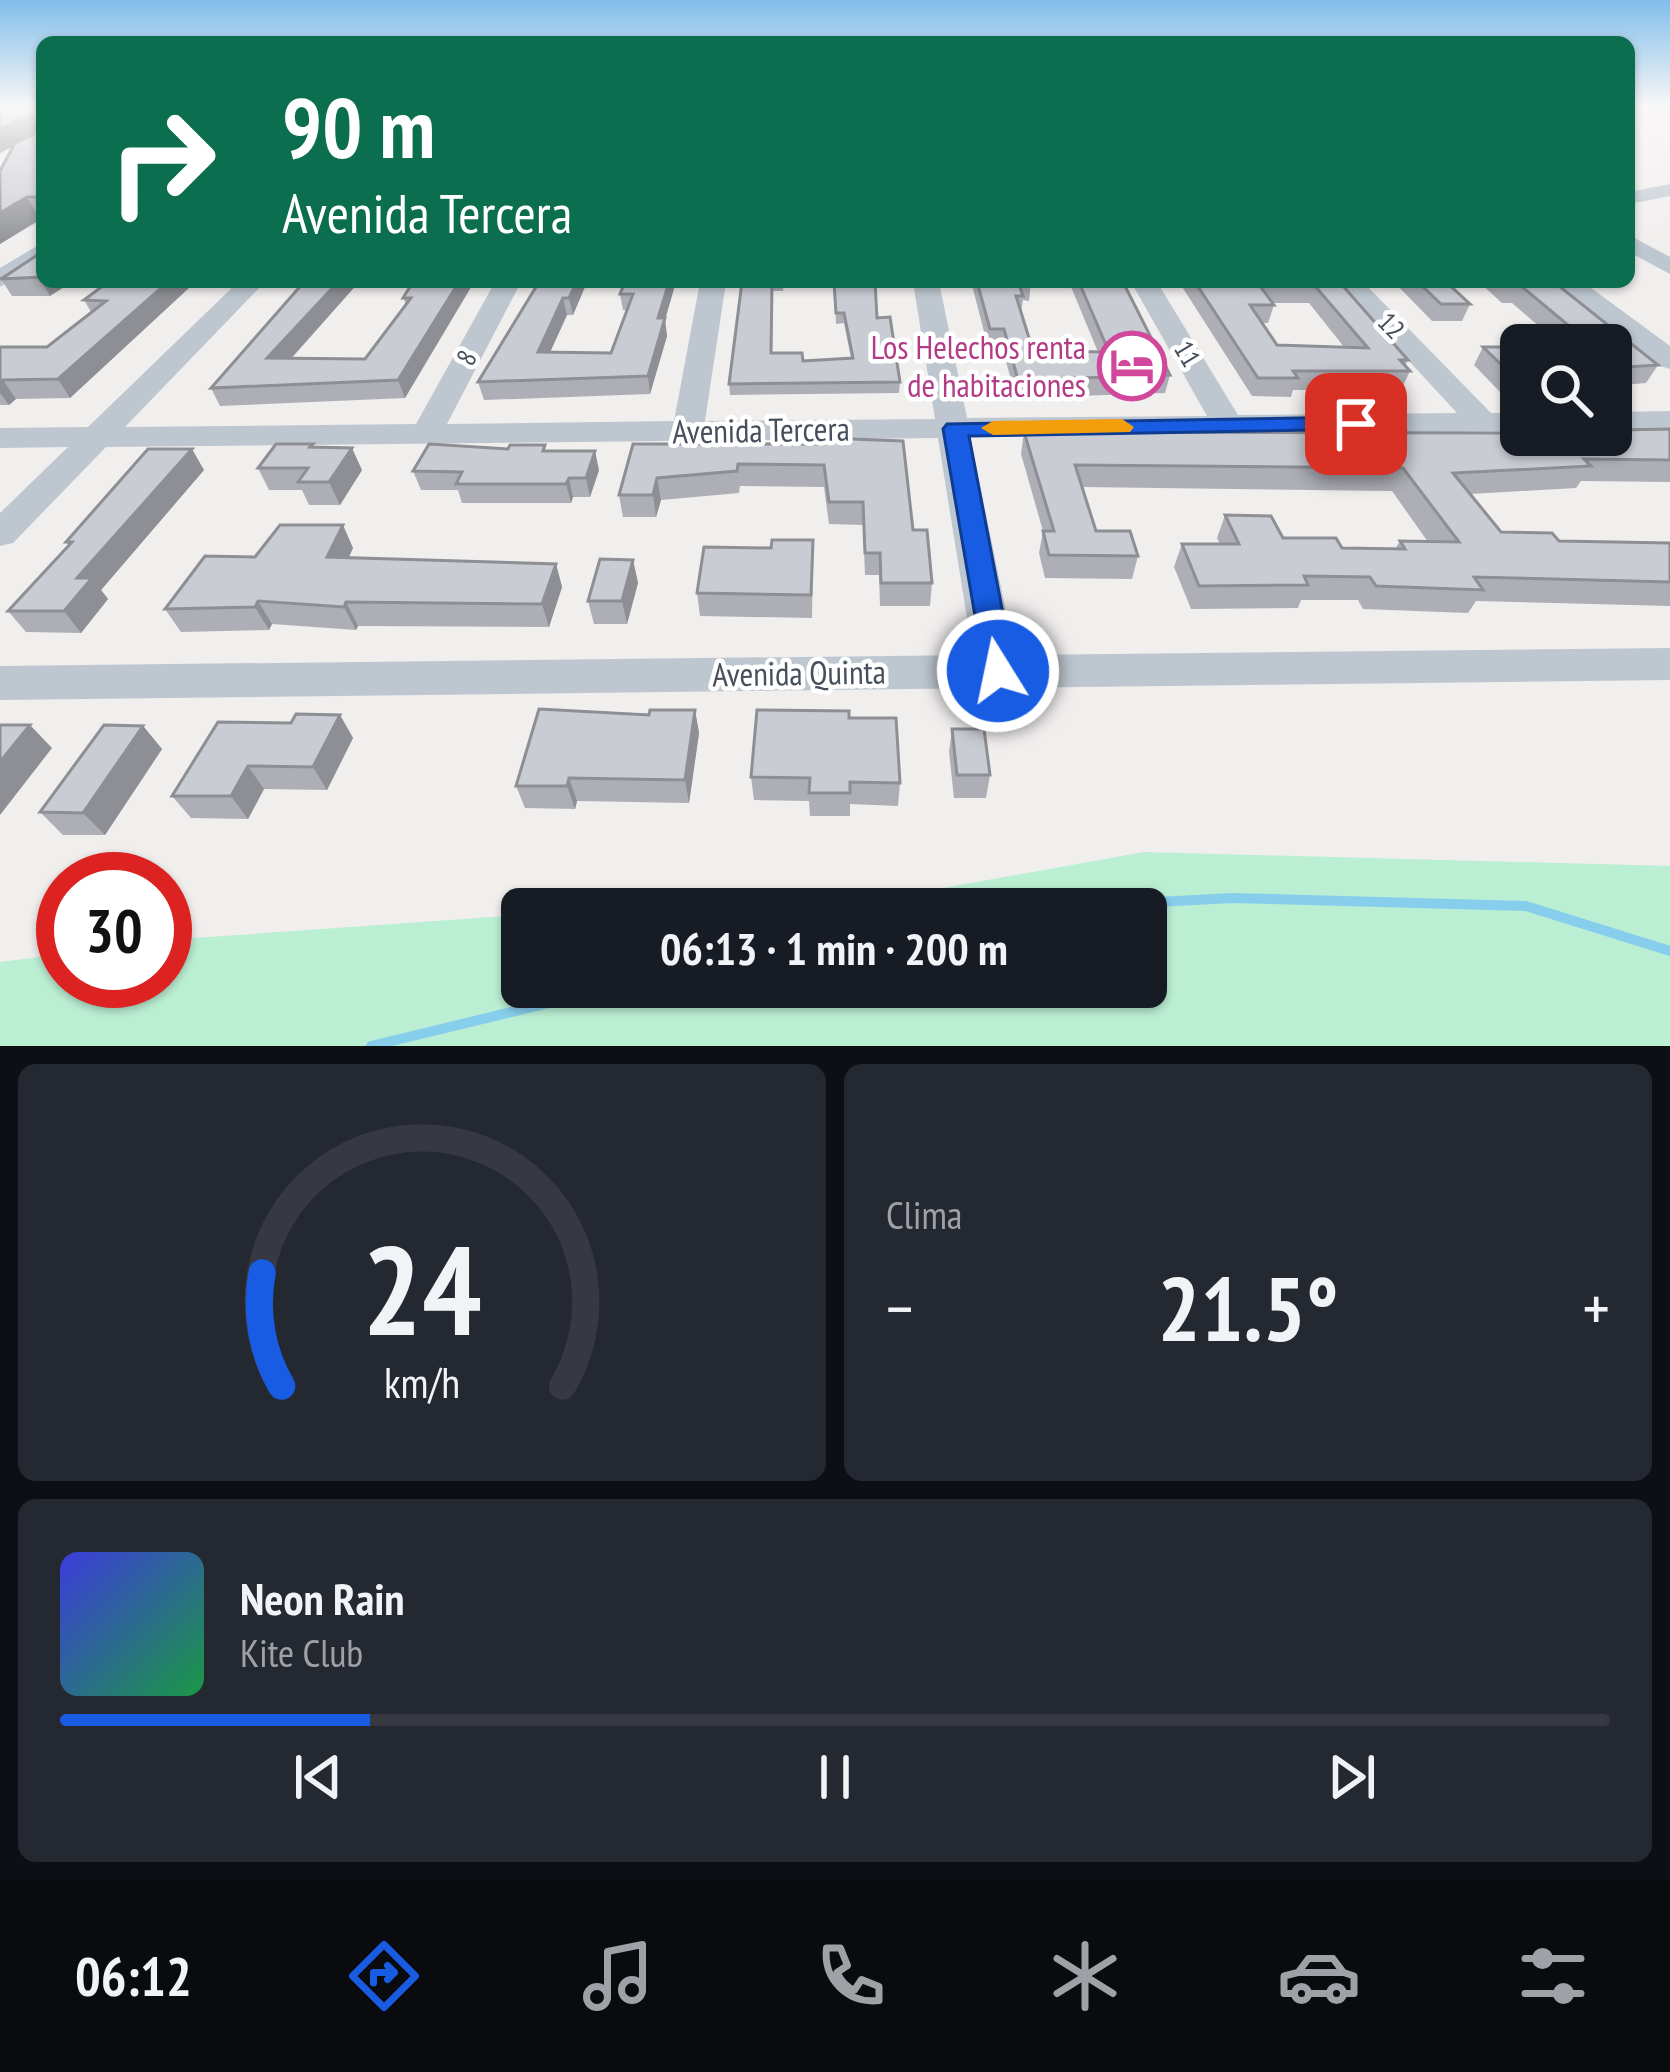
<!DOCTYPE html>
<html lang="es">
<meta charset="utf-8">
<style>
:root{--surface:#171b24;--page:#242831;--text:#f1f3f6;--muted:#9ea1a6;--line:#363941;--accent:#175ce2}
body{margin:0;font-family:"PT Sans Narrow",sans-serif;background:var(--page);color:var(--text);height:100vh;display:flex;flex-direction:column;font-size:45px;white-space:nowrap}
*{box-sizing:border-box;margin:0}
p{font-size:39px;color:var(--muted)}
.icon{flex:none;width:66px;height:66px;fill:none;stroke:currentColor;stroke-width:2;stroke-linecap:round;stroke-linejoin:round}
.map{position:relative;height:1046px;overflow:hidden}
.drawer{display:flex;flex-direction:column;gap:18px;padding:18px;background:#0d0f14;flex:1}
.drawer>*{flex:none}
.hud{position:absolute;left:36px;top:36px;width:1599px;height:252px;border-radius:18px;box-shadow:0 3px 9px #0004;background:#0b6e4f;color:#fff;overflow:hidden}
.fabs{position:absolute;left:1500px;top:324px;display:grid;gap:24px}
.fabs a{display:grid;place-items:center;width:132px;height:132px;border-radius:18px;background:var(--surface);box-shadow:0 3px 9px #0004;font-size:60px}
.speed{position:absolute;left:36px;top:852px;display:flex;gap:24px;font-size:60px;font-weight:700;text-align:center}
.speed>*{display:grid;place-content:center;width:156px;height:156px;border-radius:50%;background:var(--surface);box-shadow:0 3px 9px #0004;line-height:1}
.speed .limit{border:18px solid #d22;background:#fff;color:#111}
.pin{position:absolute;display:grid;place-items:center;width:102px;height:102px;color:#fff;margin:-51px;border-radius:24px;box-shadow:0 6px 18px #0006}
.me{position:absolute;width:132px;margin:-66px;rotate:350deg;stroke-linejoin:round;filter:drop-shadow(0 0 9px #0008)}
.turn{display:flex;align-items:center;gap:42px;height:252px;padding:0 48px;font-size:54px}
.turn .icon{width:156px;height:156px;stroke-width:2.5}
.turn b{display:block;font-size:84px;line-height:102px}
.big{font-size:90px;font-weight:700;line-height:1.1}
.drawer .card{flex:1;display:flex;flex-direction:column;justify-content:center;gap:18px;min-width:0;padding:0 42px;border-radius:18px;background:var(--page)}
.drawer .dial{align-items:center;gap:0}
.dial svg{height:312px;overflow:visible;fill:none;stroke:var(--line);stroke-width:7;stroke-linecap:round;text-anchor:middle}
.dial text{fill:var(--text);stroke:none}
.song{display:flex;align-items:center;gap:36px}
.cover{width:144px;height:144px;border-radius:18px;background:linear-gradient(135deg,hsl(240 70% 55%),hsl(140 70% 35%))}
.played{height:12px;border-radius:6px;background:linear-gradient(90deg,var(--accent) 20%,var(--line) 20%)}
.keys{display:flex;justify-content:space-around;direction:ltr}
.heat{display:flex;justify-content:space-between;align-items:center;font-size:66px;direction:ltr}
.drawer .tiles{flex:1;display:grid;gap:18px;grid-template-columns:1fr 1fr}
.card:last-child{grid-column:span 2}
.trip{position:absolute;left:501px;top:888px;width:666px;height:120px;border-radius:18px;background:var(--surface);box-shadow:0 3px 9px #0004;font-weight:700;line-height:120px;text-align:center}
.menu{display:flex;height:192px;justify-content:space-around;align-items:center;background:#090b0e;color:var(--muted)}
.menu .icon{width:84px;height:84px}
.menu .current{color:var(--accent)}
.menu b{font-size:54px;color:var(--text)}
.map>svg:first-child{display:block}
</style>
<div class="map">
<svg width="1670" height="1046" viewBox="0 0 1670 1046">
<rect width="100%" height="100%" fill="#f1eeee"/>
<!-- green -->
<path fill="#bbefd4" d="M 1144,852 L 1670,866 L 1670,1046 L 0,1046 L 0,962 L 63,954 L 63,981 L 165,981 L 165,940 L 522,915 L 522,987 L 1146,987 L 1146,909 L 575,909 L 763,888 L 943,888 Z"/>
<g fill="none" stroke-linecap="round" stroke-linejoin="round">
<!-- stream -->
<path stroke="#87ceed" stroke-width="10" d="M 1027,909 L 1232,898 L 1526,906 L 1670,951
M 371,1046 L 603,990 L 641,987"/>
<!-- minor -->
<path fill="#bec7d0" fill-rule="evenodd" d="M 1670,184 L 1670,196 L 1629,204 L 1629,192 Z
M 1629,235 L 1670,257 L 1670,274 L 1629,252 Z
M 42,243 L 42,261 L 0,287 L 0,268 Z
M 238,282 L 265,282 L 125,427 L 416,424 L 495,282 L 521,282 L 447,424 L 674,421 L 700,282 L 726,282 L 705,421 L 935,419 L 913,282 L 939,282 L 967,418 L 1207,416 L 1131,282 L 1157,282 L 1238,415 L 1457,413 L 1336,282 L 1363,282 L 1491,413 L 1521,413 L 1521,431 L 970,437 L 1015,655 L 1670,648 L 1670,680 L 0,700 L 0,666 L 973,655 L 938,438 L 106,447 L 13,543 L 0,546 L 0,513 L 68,447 L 0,448 L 0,428 L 88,427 Z
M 1554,282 L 1583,282 L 1670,346 L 1670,369 L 1660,366 Z
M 1670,411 L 1670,429 L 1611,430 L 1611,412 Z"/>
<!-- rail -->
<path stroke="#b0b2b8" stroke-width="4.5" d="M 1663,106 L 1670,107"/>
</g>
<!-- wall -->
<path fill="#aeafb6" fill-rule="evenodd" d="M 0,106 L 42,106 L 42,219 L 0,244 L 0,171 L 13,146 L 0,153 Z
M 42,252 L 50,296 L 12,296 L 1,279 Z
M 359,282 L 291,359 L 365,359 L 406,304 L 403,298 L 413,282 L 473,282 L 405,398 L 220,406 L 211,388 Z
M 539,282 L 587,282 L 573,315 L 567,315 L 550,352 L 611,353 L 627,310 L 623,310 L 620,294 L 625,282 L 665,320 L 667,336 L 650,394 L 484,400 L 478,382 Z
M 742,282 L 784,282 L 783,291 L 773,291 L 772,353 L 803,361 L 851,358 L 844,323 L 836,324 L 834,282 L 877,318 L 900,382 L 899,393 L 730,395 L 729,384 Z
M 974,282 L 1031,282 L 1029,301 L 1023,300 L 1021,312 L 1033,351 L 1098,352 L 1069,282 L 1123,282 L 1170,375 L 1165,393 L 1016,398 L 1002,347 L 988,347 L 973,289 Z
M 1179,282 L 1343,282 L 1347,286 L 1346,289 L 1408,360 L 1405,366 L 1410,371 L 1401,390 L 1293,390 L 1291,397 L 1252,396 ZM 1273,303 L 1309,303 L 1344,347 L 1277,345 L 1262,323 L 1268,323 L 1274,305 Z
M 1394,282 L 1446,282 L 1470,304 L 1462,321 L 1432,321 Z
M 1479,282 L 1554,282 L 1658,365 L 1646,383 L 1611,386 L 1611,345 L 1561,345 L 1512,303 L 1502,303 Z
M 191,286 L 70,398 L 16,399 L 9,405 L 0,405 L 0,347 L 47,347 L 91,312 L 84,300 Z
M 1483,347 L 1521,347 L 1521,393 L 1501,393 L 1474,365 Z
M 1670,429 L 1670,482 L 1581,481 L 1576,488 L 1470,494 L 1501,532 L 1559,541 L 1670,543 L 1670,606 L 1476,601 L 1468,613 L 1363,609 L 1358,600 L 1301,600 L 1298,608 L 1191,609 L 1174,567 L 1182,544 L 1220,544 L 1217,538 L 1225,515 L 1283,538 L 1342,548 L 1395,549 L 1400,541 L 1428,542 L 1392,491 L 1082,487 L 1096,531 L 1138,556 L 1132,579 L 1045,578 L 1039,553 L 1043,531 L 1021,454 L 1024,432 L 1618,433 L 1620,430 Z
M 313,444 L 314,448 L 362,470 L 340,505 L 309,505 L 302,490 L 269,490 L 258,468 Z
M 633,444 L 824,444 L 913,530 L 932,583 L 930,606 L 880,606 L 879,575 L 865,575 L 863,525 L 829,524 L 824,487 L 740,486 L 739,493 L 661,500 L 656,517 L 623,517 L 619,495 Z
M 547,451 L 599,470 L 590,497 L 573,497 L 571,503 L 462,503 L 458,490 L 421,490 L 413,471 Z
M 204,470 L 101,590 L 108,599 L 81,633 L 26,632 L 8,611 L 69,546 L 66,542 Z
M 813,540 L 812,618 L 700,616 L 697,593 L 771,548 Z
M 353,548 L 349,557 L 556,564 L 562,587 L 549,627 L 358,626 L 356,630 L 272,624 L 269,630 L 181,632 L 165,609 L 255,557 Z
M 633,560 L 638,583 L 627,624 L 594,624 L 588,601 Z
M 695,710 L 699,733 L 689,803 L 577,801 L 575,809 L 525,808 L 516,786 L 649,715 Z
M 340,715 L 353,738 L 327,790 L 264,789 L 248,819 L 191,818 L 172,796 L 291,723 Z
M 849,718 L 900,783 L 898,806 L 850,804 L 850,816 L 810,816 L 809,801 L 754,800 L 751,777 Z
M 143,726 L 162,749 L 105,835 L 63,835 L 40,812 Z
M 952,729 L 990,775 L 986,798 L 954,798 L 949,752 Z"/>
<!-- shaded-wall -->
<path fill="#8d8f94" d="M 42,108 L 42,131 L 0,153 L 0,129 Z
M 27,197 L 40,219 L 0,244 L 0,213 Z
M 42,277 L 42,282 L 72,282 L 50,296 L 40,279 Z
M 168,282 L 189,282 L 191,286 L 70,398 L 58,379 Z
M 338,282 L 359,282 L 275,376 L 267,358 Z
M 459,282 L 473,282 L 473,284 L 405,398 L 398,380 Z
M 577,282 L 587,282 L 573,315 L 569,298 Z
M 669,282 L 676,282 L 665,320 L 667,336 L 650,394 L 648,376 L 658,318 Z
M 563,298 L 567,315 L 542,370 L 538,352 Z
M 3,380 L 16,399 L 9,405 L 0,393 L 0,383 Z
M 352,448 L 362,470 L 340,505 L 329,482 Z
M 192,449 L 204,470 L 101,590 L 108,599 L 81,633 L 64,611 L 77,578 Z
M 595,451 L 599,470 L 590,497 L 586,478 Z
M 569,478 L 573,497 L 571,503 L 566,484 Z
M 657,478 L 661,500 L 656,517 L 653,495 Z
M 343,525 L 353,548 L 338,580 L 327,557 Z
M 633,560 L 638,583 L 627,624 L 622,601 Z
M 556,564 L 562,587 L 549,627 L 542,604 Z
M 258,601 L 272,624 L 269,630 L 255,607 Z
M 346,602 L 358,626 L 356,630 L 344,607 Z
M 695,710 L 699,733 L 689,803 L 685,780 Z
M 340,715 L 353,738 L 327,790 L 313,767 Z
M 30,725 L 52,748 L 0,815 L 0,762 Z
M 143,726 L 162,749 L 105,835 L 83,813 Z
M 248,766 L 264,789 L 248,819 L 231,796 Z
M 569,778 L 577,801 L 575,809 L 567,786 Z"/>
<!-- building -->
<path fill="#caccd4" stroke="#8d8f94" stroke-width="3" fill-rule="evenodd" d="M 0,106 L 42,106 L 42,108 L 0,129 Z
M 42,126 L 42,197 L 27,197 L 0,213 L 0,171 L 15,143 L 33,135 L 36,127 Z
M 42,252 L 42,277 L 1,279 Z
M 108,282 L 168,282 L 58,379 L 3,380 L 0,383 L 0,347 L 47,347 L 106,301 L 84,300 Z
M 304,282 L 338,282 L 267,358 L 365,359 L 411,298 L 403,298 L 413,282 L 459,282 L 398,380 L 211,388 Z
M 539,282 L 577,282 L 569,298 L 563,298 L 538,352 L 611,353 L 633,294 L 620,294 L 625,282 L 669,282 L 658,318 L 665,318 L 648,376 L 478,382 Z
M 742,282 L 772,282 L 771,353 L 802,353 L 803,361 L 853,358 L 844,313 L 836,313 L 834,282 L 875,282 L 877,318 L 890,317 L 900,382 L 729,384 Z
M 977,282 L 1031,282 L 1032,284 L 1019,284 L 1023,296 L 1016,296 L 1033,351 L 1109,352 L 1079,282 L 1123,282 L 1170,375 L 1018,380 L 1004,329 L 990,329 Z
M 1195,282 L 1343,282 L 1347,286 L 1343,286 L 1408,360 L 1400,360 L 1410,371 L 1293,371 L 1298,378 L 1258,378 ZM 1260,286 L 1315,286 L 1368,348 L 1277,345 L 1250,305 L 1274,305 Z
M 1418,282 L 1446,282 L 1470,304 L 1441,304 Z
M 1507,282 L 1554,282 L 1658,365 L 1611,368 L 1611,345 L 1592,345 L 1521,286 L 1511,286 Z
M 1483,347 L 1521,347 L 1521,375 L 1511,374 Z
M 1670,429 L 1670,460 L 1584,459 L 1591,466 L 1453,473 L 1501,532 L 1552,533 L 1559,541 L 1670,543 L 1670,582 L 1474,577 L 1483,590 L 1376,586 L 1370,577 L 1304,576 L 1308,585 L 1199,586 L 1182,544 L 1239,544 L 1225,515 L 1271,516 L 1283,538 L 1336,538 L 1342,548 L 1405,549 L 1400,541 L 1459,542 L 1403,468 L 1075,465 L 1096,531 L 1130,531 L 1138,556 L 1049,555 L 1043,531 L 1054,531 L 1024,432 L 1521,433 L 1521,435 L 1611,435 L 1611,433 L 1623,433 L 1620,430 Z
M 825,438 L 903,441 L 913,530 L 927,530 L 932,583 L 881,583 L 880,553 L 865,553 L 863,502 L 829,502 L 824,465 L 738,464 L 737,471 L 657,478 L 653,495 L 619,495 L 633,444 L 824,444 Z
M 276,444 L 313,444 L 310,447 L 352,448 L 329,482 L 298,482 L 308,468 L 258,468 Z
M 429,444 L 508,449 L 510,445 L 545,445 L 543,451 L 595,451 L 586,478 L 569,478 L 566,484 L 456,484 L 462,472 L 413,471 Z
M 148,449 L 192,449 L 77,578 L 92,578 L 64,611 L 8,611 L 72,542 L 66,542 Z
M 280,525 L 343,525 L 327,557 L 556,564 L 542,604 L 346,602 L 344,607 L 258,601 L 255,607 L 165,609 L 205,556 L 255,557 Z
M 772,540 L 813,540 L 811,595 L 697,593 L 704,547 L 771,548 Z
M 600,559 L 633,560 L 622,601 L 588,601 Z
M 539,709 L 649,715 L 650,710 L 695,710 L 685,780 L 569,778 L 567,786 L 516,786 Z
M 757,710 L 849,711 L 849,718 L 896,718 L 900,783 L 850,782 L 850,793 L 809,793 L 810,778 L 751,777 Z
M 296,714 L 340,715 L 313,767 L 248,766 L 231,796 L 172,796 L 218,722 L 291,723 Z
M 0,725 L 30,725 L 0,762 Z
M 104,725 L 143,726 L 83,813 L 40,812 Z
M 952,729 L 984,729 L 990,775 L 957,775 Z"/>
<!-- sky -->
<linearGradient id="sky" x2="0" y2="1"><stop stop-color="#81beea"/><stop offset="0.42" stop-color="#f9f7f7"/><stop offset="1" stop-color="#f9f7f7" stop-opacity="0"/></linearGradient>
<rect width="1670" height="252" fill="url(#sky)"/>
<!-- route -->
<path fill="#175ce2" stroke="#0f3c93" stroke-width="3" d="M 1356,417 L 1364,419 L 1364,429 L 969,436 L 1014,671 L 1009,680 L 998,683 L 986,680 L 943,429 L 947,424 Z"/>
<!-- slow -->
<path fill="#f59e0b" d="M 1122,419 L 1134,427 L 1130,432 L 993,435 L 981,428 L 993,421 Z"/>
<!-- icons -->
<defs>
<symbol id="hotel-ring" viewBox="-11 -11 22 22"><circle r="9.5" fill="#fff" stroke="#d1479c" stroke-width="1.5"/><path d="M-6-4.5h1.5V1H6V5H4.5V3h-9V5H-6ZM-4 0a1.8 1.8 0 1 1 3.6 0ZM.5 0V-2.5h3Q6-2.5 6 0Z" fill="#d1479c"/></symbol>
</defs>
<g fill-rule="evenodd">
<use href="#hotel-ring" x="1094" y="328" width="76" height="76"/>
</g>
<g text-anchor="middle" stroke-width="9" stroke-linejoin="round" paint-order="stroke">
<!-- far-street labels -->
<g font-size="27" fill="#464f5b" stroke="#fff">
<text transform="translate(1391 326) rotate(46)" y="9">12</text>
<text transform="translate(1187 354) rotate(59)" y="9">11</text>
<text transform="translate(467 358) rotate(-62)" y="9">8</text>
</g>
<!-- hotel labels -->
<g font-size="33" fill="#b23c85" stroke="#fff" text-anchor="end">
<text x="1086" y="359">Los Helechos renta<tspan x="1086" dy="38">de habitaciones</tspan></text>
</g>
<!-- street labels -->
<g font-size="33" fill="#464f5b" stroke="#fff">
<text transform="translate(761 430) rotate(-1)" y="12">Avenida Tercera</text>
<text transform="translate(799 673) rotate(-1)" y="12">Avenida Quinta</text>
</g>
</g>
</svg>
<div class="fabs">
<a><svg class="icon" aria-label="search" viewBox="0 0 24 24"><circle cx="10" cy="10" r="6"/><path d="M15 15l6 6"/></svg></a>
</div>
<div class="speed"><div class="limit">30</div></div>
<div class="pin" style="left:1356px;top:424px;background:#d93025"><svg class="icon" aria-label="arrive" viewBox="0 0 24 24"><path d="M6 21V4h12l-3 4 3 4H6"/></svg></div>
<svg class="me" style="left:998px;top:671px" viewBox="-20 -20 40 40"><circle r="17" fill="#175ce2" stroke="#fff" stroke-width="3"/><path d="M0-11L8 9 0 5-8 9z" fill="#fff"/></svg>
<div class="trip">06:13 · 1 min · 200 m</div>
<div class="hud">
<div class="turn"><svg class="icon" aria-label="right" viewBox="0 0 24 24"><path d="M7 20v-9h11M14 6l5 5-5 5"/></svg><div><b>90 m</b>Avenida Tercera</div></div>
</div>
</div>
<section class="drawer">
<div class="tiles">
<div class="card dial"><svg viewBox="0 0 100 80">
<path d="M14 69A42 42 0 1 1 86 69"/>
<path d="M14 69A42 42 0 0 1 9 40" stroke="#175ce2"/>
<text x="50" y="56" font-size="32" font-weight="700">24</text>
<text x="50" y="72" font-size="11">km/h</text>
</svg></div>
<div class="card"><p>Clima</p>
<div class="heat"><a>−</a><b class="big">21.5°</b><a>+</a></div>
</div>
<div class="card">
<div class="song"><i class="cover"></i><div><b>Neon Rain</b><p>Kite Club</p></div></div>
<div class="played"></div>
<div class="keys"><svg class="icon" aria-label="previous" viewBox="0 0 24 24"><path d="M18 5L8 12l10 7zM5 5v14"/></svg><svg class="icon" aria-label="pause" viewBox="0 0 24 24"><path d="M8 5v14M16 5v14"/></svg><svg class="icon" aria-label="next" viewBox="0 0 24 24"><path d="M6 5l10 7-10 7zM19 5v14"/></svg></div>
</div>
</div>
</section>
<nav class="menu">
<b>06:12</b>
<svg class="icon current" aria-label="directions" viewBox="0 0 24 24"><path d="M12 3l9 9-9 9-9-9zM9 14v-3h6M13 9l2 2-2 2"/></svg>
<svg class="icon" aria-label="music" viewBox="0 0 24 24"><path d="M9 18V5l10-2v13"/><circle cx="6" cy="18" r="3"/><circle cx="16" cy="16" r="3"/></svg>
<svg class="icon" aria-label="phone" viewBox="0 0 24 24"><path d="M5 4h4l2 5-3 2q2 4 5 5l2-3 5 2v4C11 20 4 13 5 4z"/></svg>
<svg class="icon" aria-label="climate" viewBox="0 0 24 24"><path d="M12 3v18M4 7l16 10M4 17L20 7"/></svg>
<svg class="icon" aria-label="car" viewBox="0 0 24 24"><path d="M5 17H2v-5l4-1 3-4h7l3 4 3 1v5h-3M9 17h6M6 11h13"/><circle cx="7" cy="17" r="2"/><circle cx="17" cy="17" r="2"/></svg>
<svg class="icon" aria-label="filters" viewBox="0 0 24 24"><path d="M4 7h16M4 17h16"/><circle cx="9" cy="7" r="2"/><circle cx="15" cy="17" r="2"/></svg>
</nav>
